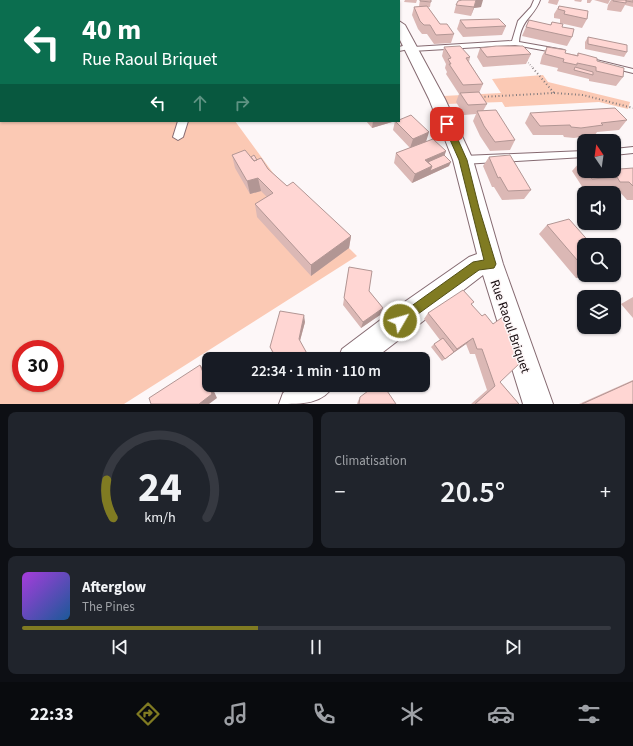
<!DOCTYPE html>
<html lang="fr">
<meta charset="utf-8">
<style>
:root{--surface:#171b24;--page:#20242c;--text:#f1f3f6;--muted:#9ea1a6;--line:#363941;--accent:#807b22}
body{margin:0;font-family:"Source Sans 3",sans-serif;background:var(--page);color:var(--text);height:100vh;display:flex;flex-direction:column;font-size:15px;white-space:nowrap}
*{box-sizing:border-box;margin:0}
p{font-size:13px;color:var(--muted)}
.icon{flex:none;width:22px;height:22px;fill:none;stroke:currentColor;stroke-width:2;stroke-linecap:round;stroke-linejoin:round}
.map{position:relative;height:404px;overflow:hidden}
.panel{display:flex;flex-direction:column;gap:8px;padding:8px;background:#0d0f14;flex:1}
.panel>*{flex:none}
.guide{position:absolute;left:0px;top:0px;width:400px;height:122px;box-shadow:0 1px 3px #0004;background:#0b6e4f;color:#fff;overflow:hidden}
.needle{width:26px;rotate:347deg}
.fabs{position:absolute;left:577px;top:134px;display:grid;gap:8px}
.fabs a{display:grid;place-items:center;width:44px;height:44px;border-radius:8px;background:var(--surface);box-shadow:0 1px 3px #0004;font-size:20px}
.speed{position:absolute;left:12px;top:340px;display:flex;gap:8px;font-size:20px;font-weight:700;text-align:center}
.speed>*{display:grid;place-content:center;width:52px;height:52px;border-radius:50%;background:var(--surface);box-shadow:0 1px 3px #0004;line-height:1}
.speed .limit{border:6px solid #d22;background:#fff;color:#111}
.pin{position:absolute;display:grid;place-items:center;width:34px;height:34px;color:#fff;margin:-17px;border-radius:8px;box-shadow:0 2px 6px #0006}
.me{position:absolute;width:44px;margin:-22px;rotate:52deg;stroke-linejoin:round;filter:drop-shadow(0 0 3px #0008)}
.turn{display:flex;align-items:center;gap:14px;height:84px;padding:0 16px;font-size:18px}
.turn .icon{width:52px;height:52px;stroke-width:2.5}
.turn b{display:block;font-size:28px;line-height:34px}
.lanes{display:flex;align-items:center;height:38px;padding:0 16px;background:#0003;justify-content:center;gap:20px;direction:ltr}
.lanes .off{opacity:.35}
.big{font-size:30px;font-weight:600;line-height:1.1}
.panel .card{flex:1;display:flex;flex-direction:column;justify-content:center;gap:6px;min-width:0;padding:0 14px;border-radius:8px;background:var(--page)}
.panel .dial{align-items:center;gap:0}
.dial svg{height:104px;overflow:visible;fill:none;stroke:var(--line);stroke-width:7;stroke-linecap:round;text-anchor:middle}
.dial text{fill:var(--text);stroke:none}
.song{display:flex;align-items:center;gap:12px}
.cover{width:48px;height:48px;border-radius:6px;background:linear-gradient(135deg,hsl(280 70% 55%),hsl(210 70% 35%))}
.played{height:4px;border-radius:2px;background:linear-gradient(90deg,var(--accent) 40%,var(--line) 40%)}
.keys{display:flex;justify-content:space-around;direction:ltr}
.heat{display:flex;justify-content:space-between;align-items:center;font-size:22px;direction:ltr}
.panel .tiles{flex:1;display:grid;gap:8px;grid-template-columns:1fr 1fr}
.card:last-child{grid-column:span 2}
.trip{position:absolute;left:202px;top:352px;width:228px;height:40px;border-radius:8px;background:var(--surface);box-shadow:0 1px 3px #0004;font-weight:600;line-height:40px;text-align:center}
.menu{display:flex;height:64px;justify-content:space-around;align-items:center;background:#090b0e;color:var(--muted)}
.menu .icon{width:28px;height:28px}
.menu .active{color:var(--accent)}
.menu b{font-size:18px;color:var(--text)}
.map>svg:first-child{display:block}
</style>
<div class="map">
<svg width="633" height="404" viewBox="0 0 633 404">
<rect width="100%" height="100%" fill="#fdf7f8"/>
<!-- green -->
<path fill="#fbc9b4" fill-rule="evenodd" d="M 0,71 L 1,121 L 235,121 L 273,173 L 357,256 L 124,404 L 0,404 ZM 21,349 L 55,349 L 55,383 L 21,383 Z
M 543,75 L 548,82 L 630,102 L 628,109 L 599,102 L 505,107 L 502,102 L 446,104 L 443,96 L 501,93 L 492,79 Z"/>
<g fill="none" stroke-linecap="round" stroke-linejoin="round">
<defs>
<path id="lane" d="M 534,0 L 540,0 C 534,17 521,19 519,42 L 564,50 L 564,54 L 515,45 L 412,51 L 409,49 L 399,51 L 399,47 L 410,44 L 413,47 L 512,41 L 518,21 L 531,7 Z
M 580,56 L 633,69 L 633,73 L 580,60 Z
M 178,121 L 188,121 L 183,137 L 178,140 L 173,137 Z
M 633,147 L 633,153 L 614,155 L 614,149 Z
M 584,151 L 584,157 L 463,164 L 458,160 L 463,156 Z"/>
<path id="street" d="M 380,0 L 392,0 L 392,1 L 380,1 Z
M 399,21 L 405,25 L 445,99 L 473,160 L 503,264 L 553,404 L 523,404 L 483,275 L 374,359 L 338,359 L 342,349 L 403,303 L 469,257 L 477,254 L 453,160 L 429,99 L 399,38 Z
M 294,385 L 334,385 C 323,404 303,404 279,404 L 283,393 Z"/>
</defs>
<!-- lane casing -->
<use href="#lane" stroke="#856a71" stroke-width="2"/>
<!-- street casing -->
<use href="#street" stroke="#856a71" stroke-width="2"/>
<!-- path-far1 -->
<path stroke="#837b7d" stroke-width="1.5" stroke-dasharray="0.5 2" stroke-linecap="butt" d="M 525,59 L 533,68"/>
<!-- path -->
<path stroke="#837b7d" stroke-width="2" stroke-dasharray="1 2.5" stroke-linecap="butt" d="M 554,93 L 583,95 L 633,108
M 481,97 L 554,93 L 532,67"/>
<!-- lane -->
<use href="#lane" fill="#fff" fill-rule="evenodd"/>
<!-- street -->
<use href="#street" fill="#fff" fill-rule="evenodd"/>
</g>
<!-- wall -->
<path fill="#dbb8b5" d="M 405,0 L 417,0 L 416,3 L 404,2 Z
M 420,0 L 431,0 L 430,7 L 428,7 L 440,24 L 454,34 L 451,43 L 434,44 L 427,34 L 422,34 L 418,29 L 412,15 L 414,7 L 424,6 L 419,6 Z
M 549,0 L 559,0 L 557,5 L 548,3 Z
M 575,0 L 582,0 L 581,2 L 574,1 Z
M 587,0 L 592,0 L 590,3 L 587,3 Z
M 594,0 L 610,0 L 608,4 Z
M 611,0 L 633,0 L 633,7 L 625,5 L 621,12 L 607,10 L 608,5 Z
M 456,5 L 481,7 L 474,8 L 471,16 L 454,13 Z
M 559,6 L 587,19 L 582,28 L 560,23 L 560,19 L 554,18 L 554,14 Z
M 460,20 L 506,26 L 502,35 L 463,37 L 457,29 Z
M 529,20 L 550,25 L 552,22 L 562,27 L 572,37 L 567,46 L 522,36 Z
M 588,37 L 627,52 L 624,57 L 585,49 L 585,42 Z
M 444,47 L 470,57 L 469,62 L 483,84 L 479,93 L 487,104 L 483,111 L 515,140 L 510,150 L 490,151 L 480,136 L 473,121 L 476,114 L 464,115 L 456,102 L 459,94 L 446,74 L 447,72 L 445,68 L 446,64 L 442,56 Z
M 547,47 L 565,53 L 577,55 L 578,53 L 597,61 L 623,77 L 616,86 L 589,81 L 589,79 L 557,71 L 558,68 L 540,64 L 542,56 Z
M 480,48 L 531,54 L 526,64 L 483,67 L 477,57 Z
M 530,113 L 627,120 L 619,130 L 597,132 L 595,135 L 574,138 L 564,137 L 563,135 L 533,135 L 525,123 Z
M 366,121 L 392,121 L 392,122 L 372,128 Z
M 395,121 L 426,141 L 446,151 L 444,155 L 449,166 L 412,183 L 394,163 L 396,153 L 410,148 L 393,130 Z
M 232,155 L 251,157 L 257,160 L 287,186 L 351,236 L 349,248 L 311,276 L 257,217 L 255,204 L 267,197 L 261,191 L 250,194 L 235,168 Z
M 489,157 L 531,190 L 524,199 L 502,200 L 494,187 L 492,187 L 483,166 Z
M 580,162 L 584,162 L 584,171 L 614,171 L 620,169 L 633,168 L 633,200 L 627,200 L 619,191 L 611,191 L 608,187 L 583,188 L 572,171 Z
M 547,225 L 584,245 L 584,275 L 587,275 L 576,278 L 539,234 Z
M 349,267 L 369,291 L 383,308 L 380,315 L 361,328 L 343,305 Z
M 633,297 L 633,318 L 621,304 Z
M 472,304 L 500,382 L 519,404 L 471,404 L 487,390 L 475,354 L 470,354 L 466,344 L 442,361 L 431,347 L 434,344 L 440,340 L 424,319 L 428,313 Z
M 305,322 L 300,341 L 310,359 L 276,359 L 272,352 L 270,347 Z
M 633,380 L 633,404 L 579,404 Z
M 360,397 L 396,404 L 357,404 L 358,401 Z"/>
<!-- shaded-wall -->
<path fill="#b29694" d="M 476,0 L 483,0 L 481,7 L 474,8 L 471,16 Z
M 373,121 L 392,121 L 392,122 L 372,128 Z
M 429,132 L 426,142 L 410,148 L 413,139 Z
M 446,151 L 443,160 L 427,167 L 425,160 Z
M 451,162 L 449,166 L 412,183 L 415,174 L 432,166 Z
M 258,178 L 261,191 L 250,194 L 247,181 Z
M 351,236 L 349,248 L 311,276 L 311,265 Z
M 584,272 L 584,275 L 587,275 L 576,278 Z
M 383,308 L 380,315 L 361,328 L 363,322 Z
M 304,315 L 305,322 L 299,344 L 299,339 Z
M 473,338 L 466,344 L 442,361 L 457,349 Z
M 200,365 L 205,370 L 209,380 L 209,385 L 211,385 L 217,398 L 209,404 L 199,404 Z"/>
<!-- building -->
<path fill="#ffd6d3" stroke="#b29694" d="M 298,0 L 310,0 L 309,1 L 297,1 Z
M 359,0 L 373,0 L 373,1 L 364,1 Z
M 420,0 L 431,0 L 431,2 L 420,1 Z
M 462,0 L 476,0 L 474,7 L 456,5 L 458,1 Z
M 613,0 L 626,0 L 626,3 L 613,1 Z
M 626,0 L 633,0 L 633,2 L 626,1 Z
M 427,6 L 440,24 L 447,24 L 454,34 L 436,35 L 430,25 L 424,25 L 420,21 L 414,7 Z
M 559,6 L 588,11 L 587,19 L 564,14 L 565,11 L 558,9 Z
M 499,19 L 506,26 L 466,28 L 460,20 Z
M 529,20 L 551,25 L 552,22 L 563,24 L 562,27 L 574,29 L 572,37 L 526,27 Z
M 588,37 L 627,45 L 627,52 L 588,44 Z
M 460,46 L 470,57 L 466,58 L 483,84 L 463,85 L 449,64 L 451,64 L 448,59 L 451,58 L 444,47 Z
M 496,46 L 523,46 L 531,54 L 487,57 L 480,48 Z
M 547,47 L 566,50 L 565,53 L 578,56 L 578,53 L 586,55 L 597,58 L 597,61 L 624,68 L 623,77 L 596,71 L 596,67 L 577,63 L 577,65 L 563,62 L 564,59 L 545,54 Z
M 575,67 L 593,72 L 593,75 L 574,70 Z
M 479,92 L 487,104 L 468,105 L 460,93 Z
M 615,108 L 627,120 L 601,123 L 603,125 L 581,128 L 571,127 L 570,125 L 540,126 L 530,113 Z
M 496,110 L 515,140 L 495,142 L 484,126 L 477,111 Z
M 411,115 L 429,132 L 413,139 L 395,121 L 399,121 L 399,120 Z
M 433,139 L 446,151 L 425,160 L 432,166 L 415,174 L 396,153 Z
M 245,150 L 254,161 L 261,158 L 268,169 L 287,186 L 293,182 L 351,236 L 311,265 L 255,204 L 273,193 L 258,178 L 247,181 L 232,155 Z
M 254,155 L 257,160 L 254,161 L 251,157 Z
M 444,155 L 451,162 L 430,171 L 432,166 L 428,162 Z
M 510,155 L 531,190 L 508,191 L 500,177 L 498,178 L 489,157 Z
M 580,162 L 584,162 L 584,168 Z
M 615,163 L 620,169 L 633,168 L 633,186 L 629,182 L 620,182 L 617,177 L 592,179 L 586,171 L 614,171 L 614,164 Z
M 569,219 L 592,245 L 584,245 L 584,268 L 547,225 Z
M 349,267 L 372,271 L 369,291 L 383,308 L 363,322 L 344,298 Z
M 463,290 L 474,302 L 471,304 L 482,316 L 485,314 L 493,324 L 504,316 L 520,363 L 500,382 L 519,404 L 475,404 L 495,386 L 482,349 L 477,349 L 473,338 L 457,349 L 428,313 Z
M 280,311 L 304,315 L 299,339 L 310,359 L 277,359 L 270,347 Z
M 443,338 L 454,352 L 445,359 L 434,344 Z
M 200,365 L 212,394 L 199,404 L 151,404 L 149,398 Z
M 633,381 L 633,404 L 582,404 Z
M 376,385 L 383,385 L 396,404 L 359,404 L 360,397 Z"/>
<!-- route -->
<path fill="#807b22" stroke="#535016" d="M 447,121 L 451,124 L 467,160 L 479,208 L 496,264 L 494,268 L 479,270 L 400,327 L 396,325 L 394,321 L 396,317 L 473,262 L 484,260 L 459,160 L 443,124 Z"/>
<g text-anchor="middle" stroke-width="3" stroke-linejoin="round" paint-order="stroke">
<!-- street labels -->
<g font-size="13" fill="#150b0e" stroke="#fdf7f8">
<text transform="translate(511 326) rotate(71)" y="5">Rue Raoul Briquet</text>
</g>
</g>
</svg>
<div class="fabs">
<a><svg class="needle" viewBox="-14 -14 28 28"><path d="M0-13l5 13h-10z" fill="#e53935"/><path d="M0 13l5-13h-10z" fill="#9ea1a6"/></svg></a>
<a><svg class="icon" aria-label="sound" viewBox="0 0 24 24"><path d="M4 9h4l5-4v14l-5-4H4zM17 9q2 3 0 6"/></svg></a>
<a><svg class="icon" aria-label="search" viewBox="0 0 24 24"><circle cx="10" cy="10" r="6"/><path d="M15 15l6 6"/></svg></a>
<a><svg class="icon" aria-label="layers" viewBox="0 0 24 24"><path d="M12 4l9 5-9 5-9-5zM3 14l9 5 9-5"/></svg></a>
</div>
<div class="speed"><div class="limit">30</div></div>
<div class="pin" style="left:447px;top:124px;background:#d93025"><svg class="icon" aria-label="arrive" viewBox="0 0 24 24"><path d="M6 21V4h12l-3 4 3 4H6"/></svg></div>
<svg class="me" style="left:400px;top:321px" viewBox="-20 -20 40 40"><circle r="17" fill="#807b22" stroke="#fff" stroke-width="3"/><path d="M0-11L8 9 0 5-8 9z" fill="#fff"/></svg>
<div class="trip">22:34 · 1 min · 110 m</div>
<div class="guide">
<div class="turn"><svg class="icon" aria-label="left" viewBox="0 0 24 24"><path d="M17 20v-9H6M10 6l-5 5 5 5"/></svg><div><b>40 m</b>Rue Raoul Briquet</div></div>
<div class="lanes"><svg class="icon" aria-label="left" viewBox="0 0 24 24"><path d="M17 20v-9H6M10 6l-5 5 5 5"/></svg><svg class="icon off" aria-label="ahead" viewBox="0 0 24 24"><path d="M12 20V5M6 11l6-6 6 6"/></svg><svg class="icon off" aria-label="right" viewBox="0 0 24 24"><path d="M7 20v-9h11M14 6l5 5-5 5"/></svg></div>
</div>
</div>
<section class="panel">
<div class="tiles">
<div class="card dial"><svg viewBox="0 0 100 80">
<path d="M14 69A42 42 0 1 1 86 69"/>
<path d="M14 69A42 42 0 0 1 9 40" stroke="#807b22"/>
<text x="50" y="56" font-size="32" font-weight="700">24</text>
<text x="50" y="72" font-size="11">km/h</text>
</svg></div>
<div class="card"><p>Climatisation</p>
<div class="heat"><a>−</a><b class="big">20.5°</b><a>+</a></div>
</div>
<div class="card">
<div class="song"><i class="cover"></i><div><b>Afterglow</b><p>The Pines</p></div></div>
<div class="played"></div>
<div class="keys"><svg class="icon" aria-label="previous" viewBox="0 0 24 24"><path d="M18 5L8 12l10 7zM5 5v14"/></svg><svg class="icon" aria-label="pause" viewBox="0 0 24 24"><path d="M8 5v14M16 5v14"/></svg><svg class="icon" aria-label="next" viewBox="0 0 24 24"><path d="M6 5l10 7-10 7zM19 5v14"/></svg></div>
</div>
</div>
</section>
<nav class="menu">
<b>22:33</b>
<svg class="icon active" aria-label="directions" viewBox="0 0 24 24"><path d="M12 3l9 9-9 9-9-9zM9 14v-3h6M13 9l2 2-2 2"/></svg>
<svg class="icon" aria-label="music" viewBox="0 0 24 24"><path d="M9 18V5l10-2v13"/><circle cx="6" cy="18" r="3"/><circle cx="16" cy="16" r="3"/></svg>
<svg class="icon" aria-label="phone" viewBox="0 0 24 24"><path d="M5 4h4l2 5-3 2q2 4 5 5l2-3 5 2v4C11 20 4 13 5 4z"/></svg>
<svg class="icon" aria-label="climate" viewBox="0 0 24 24"><path d="M12 3v18M4 7l16 10M4 17L20 7"/></svg>
<svg class="icon" aria-label="car" viewBox="0 0 24 24"><path d="M5 17H2v-5l4-1 3-4h7l3 4 3 1v5h-3M9 17h6M6 11h13"/><circle cx="7" cy="17" r="2"/><circle cx="17" cy="17" r="2"/></svg>
<svg class="icon" aria-label="filters" viewBox="0 0 24 24"><path d="M4 7h16M4 17h16"/><circle cx="9" cy="7" r="2"/><circle cx="15" cy="17" r="2"/></svg>
</nav>
